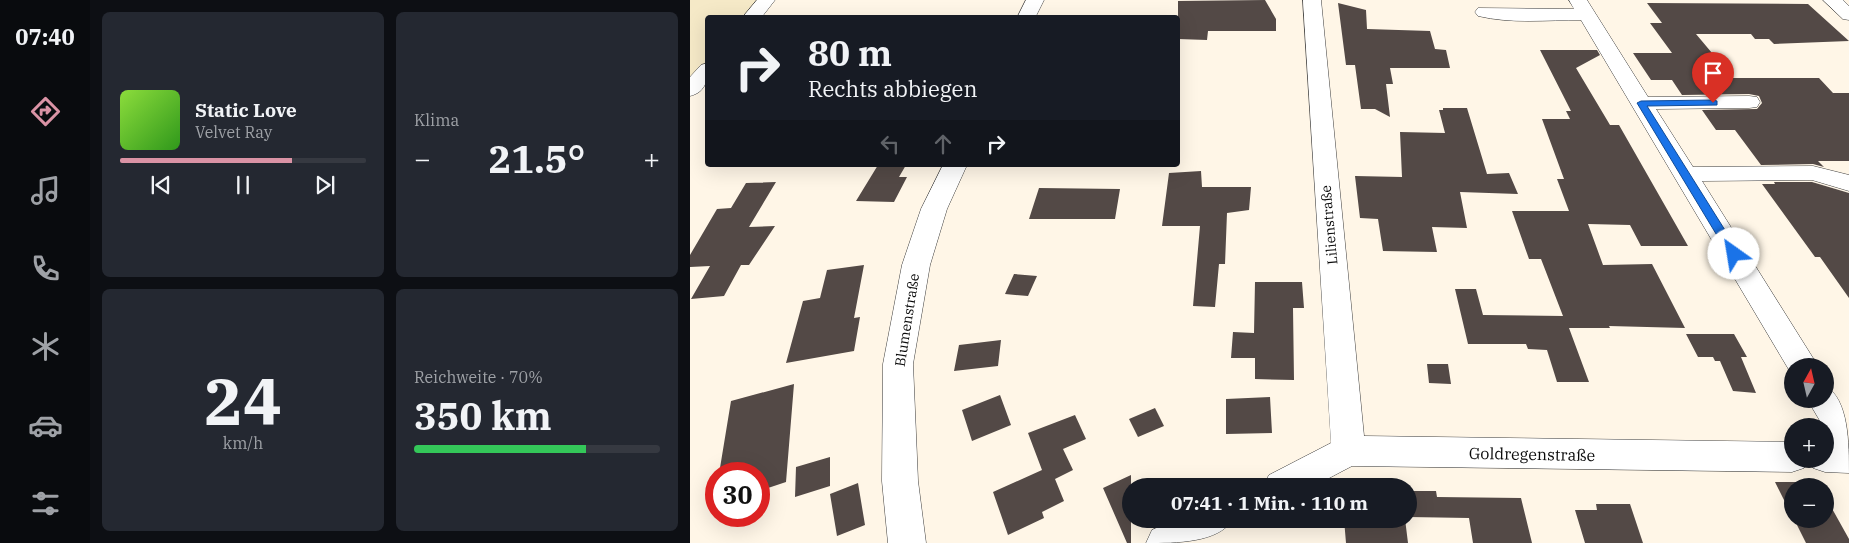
<!DOCTYPE html>
<html lang="de">
<meta charset="utf-8">
<style>
:root{--surface:#171b24;--page:#242831;--text:#f1f3f6;--muted:#9ea1a6;--line:#363941;--accent:#da93a5}
body{margin:0;font-family:"IBM Plex Serif",serif;background:var(--page);color:var(--text);height:100vh;display:flex;flex-direction:column;font-size:19px;white-space:nowrap}
*{box-sizing:border-box;margin:0}
p{font-size:16px;color:var(--muted)}
.icon{flex:none;width:28px;height:28px;fill:none;stroke:currentColor;stroke-width:2;stroke-linecap:round;stroke-linejoin:round}
.map{position:relative;flex:1;overflow:hidden}
.side{display:flex;flex-direction:column;gap:12px;padding:12px;background:#0d0f14;width:600px}
.side>*{flex:none}
.guide{position:absolute;left:15px;top:15px;width:475px;height:152px;border-radius:5px;box-shadow:0 5px 20px #0002;background:#171b24;color:var(--text);overflow:hidden}
.needle{width:32px;rotate:8deg}
.controls{position:absolute;left:1094px;top:358px;display:grid;gap:10px}
.controls a{display:grid;place-items:center;width:50px;height:50px;border-radius:50%;background:var(--surface);box-shadow:0 5px 20px #0002;font-size:25px}
.speed{position:absolute;left:15px;top:462px;display:flex;gap:10px;font-size:25px;font-weight:700;text-align:center}
.speed>*{display:grid;place-content:center;width:65px;height:65px;border-radius:50%;background:var(--surface);box-shadow:0 5px 20px #0002;line-height:1}
.speed .limit{border:8px solid #d22;background:#fff;color:#111}
.pin{position:absolute;display:grid;place-items:center;width:42px;height:42px;color:#fff;margin:-51px -21px;border-radius:50% 50% 50% 0;rotate:-45deg;box-shadow:0 0 5px #0007}
.pin .icon{rotate:45deg}
.me{position:absolute;width:55px;margin:-28px;rotate:328deg;stroke-linejoin:round;filter:drop-shadow(0 0 4px #0008)}
.turn{display:flex;align-items:center;gap:18px;height:105px;padding:0 20px;font-size:22px}
.turn .icon{width:65px;height:65px;stroke-width:2.5}
.turn b{display:block;font-size:35px;line-height:42px}
.lanes{display:flex;align-items:center;height:48px;padding:0 20px;background:#0003;justify-content:center;gap:25px;direction:ltr}
.lanes .off{opacity:.35}
.big{font-size:38px;font-weight:800;line-height:1.1}
.side .tile{flex:1;display:flex;flex-direction:column;justify-content:center;gap:8px;min-width:0;padding:0 18px;border-radius:8px;background:var(--page)}
.side .dial{align-items:center;gap:0}
.dial b{font-size:65px;line-height:1}
.song{display:flex;align-items:center;gap:15px}
.cover{width:60px;height:60px;border-radius:8px;background:linear-gradient(135deg,hsl(90 70% 55%),hsl(110 70% 35%))}
.played{height:5px;border-radius:2px;background:linear-gradient(90deg,var(--accent) 70%,var(--line) 70%)}
.keys{display:flex;justify-content:space-around;direction:ltr}
.heat{display:flex;justify-content:space-between;align-items:center;font-size:28px;direction:ltr}
.charge{height:8px;border-radius:4px;background:linear-gradient(90deg,#34c759 70%,var(--line) 0)}
.side .tiles{flex:1;display:grid;gap:12px;grid-template-columns:repeat(2,1fr)}
.trip{position:absolute;left:432px;top:478px;width:295px;height:50px;border-radius:25px;background:var(--surface);box-shadow:0 5px 20px #0002;font-weight:800;line-height:50px;text-align:center}
main{display:flex;flex:1;min-height:0}
.dock{display:flex;flex-direction:column;width:90px;justify-content:space-around;align-items:center;background:#090b0e;color:var(--muted)}
.dock .icon{width:35px;height:35px}
.dock .on{color:var(--accent)}
.dock b{font-size:22px;color:var(--text)}
.map>svg:first-child{display:block}
</style>
<main>
<nav class="dock">
<b>07:40</b>
<svg class="icon on" aria-label="directions" viewBox="0 0 24 24"><path d="M12 3l9 9-9 9-9-9zM9 14v-3h6M13 9l2 2-2 2"/></svg>
<svg class="icon" aria-label="music" viewBox="0 0 24 24"><path d="M9 18V5l10-2v13"/><circle cx="6" cy="18" r="3"/><circle cx="16" cy="16" r="3"/></svg>
<svg class="icon" aria-label="phone" viewBox="0 0 24 24"><path d="M5 4h4l2 5-3 2q2 4 5 5l2-3 5 2v4C11 20 4 13 5 4z"/></svg>
<svg class="icon" aria-label="climate" viewBox="0 0 24 24"><path d="M12 3v18M4 7l16 10M4 17L20 7"/></svg>
<svg class="icon" aria-label="car" viewBox="0 0 24 24"><path d="M5 17H2v-5l4-1 3-4h7l3 4 3 1v5h-3M9 17h6M6 11h13"/><circle cx="7" cy="17" r="2"/><circle cx="17" cy="17" r="2"/></svg>
<svg class="icon" aria-label="filters" viewBox="0 0 24 24"><path d="M4 7h16M4 17h16"/><circle cx="9" cy="7" r="2"/><circle cx="15" cy="17" r="2"/></svg>
</nav>
<section class="side">
<div class="tiles">
<div class="tile">
<div class="song"><i class="cover"></i><div><b>Static Love</b><p>Velvet Ray</p></div></div>
<div class="played"></div>
<div class="keys"><svg class="icon" aria-label="previous" viewBox="0 0 24 24"><path d="M18 5L8 12l10 7zM5 5v14"/></svg><svg class="icon" aria-label="pause" viewBox="0 0 24 24"><path d="M8 5v14M16 5v14"/></svg><svg class="icon" aria-label="next" viewBox="0 0 24 24"><path d="M6 5l10 7-10 7zM19 5v14"/></svg></div>
</div>
<div class="tile"><p>Klima</p>
<div class="heat"><a>−</a><b class="big">21.5°</b><a>+</a></div>
</div>
<div class="tile dial"><b>24</b><p>km/h</p></div>
<div class="tile"><p>Reichweite · 70%</p><b class="big">350 km</b><div class="charge"></div></div>
</div>
</section>
<div class="map">
<svg width="1159" height="543" viewBox="0 0 1159 543">
<rect width="100%" height="100%" fill="#fff6e7"/>
<!-- farmland -->
<path fill="#f5e9c7" d="M 0,0 L 71,0 L 56,17 L 18,18 L 17,61 L 0,81 Z"/>
<!-- building -->
<path fill="#534946" d="M 575,0 L 586,19 L 586,31 L 518,31 L 517,40 L 488,39 L 488,1 Z
M 648,3 L 676,10 L 677,29 L 740,31 L 745,49 L 756,50 L 760,68 L 700,68 L 703,84 L 696,84 L 700,117 L 685,109 L 671,109 L 665,65 L 656,65 Z
M 957,3 L 1118,4 L 1159,41 L 1084,44 L 1079,39 L 1065,39 L 1061,34 L 1006,34 L 1043,78 L 1129,78 L 1143,93 L 1159,93 L 1159,161 L 1128,161 L 1134,167 L 1123,164 L 1071,165 L 1045,130 L 1026,130 L 1012,110 L 1067,109 L 1072,103 L 1069,96 L 1059,94 L 992,95 L 982,80 L 961,80 L 943,53 L 982,53 L 960,23 L 972,23 Z
M 850,50 L 907,50 L 910,55 L 886,68 L 920,125 L 929,125 L 998,246 L 951,246 L 940,225 L 898,224 L 913,265 L 962,264 L 995,328 L 919,326 L 920,328 L 879,328 L 899,382 L 867,382 L 857,350 L 838,349 L 836,344 L 778,344 L 765,289 L 786,289 L 793,315 L 873,316 L 851,259 L 839,259 L 822,211 L 879,211 L 867,179 L 874,179 L 852,119 L 880,119 L 876,111 L 881,111 Z
M 753,108 L 777,108 L 797,174 L 819,173 L 828,194 L 770,192 L 777,228 L 742,227 L 747,252 L 693,251 L 688,219 L 670,218 L 665,176 L 712,177 L 710,132 L 755,133 L 749,110 L 753,110 Z
M 188,165 L 216,165 L 209,177 L 217,177 L 204,202 L 166,201 Z
M 511,171 L 512,187 L 561,187 L 559,210 L 537,213 L 535,264 L 529,264 L 525,307 L 503,306 L 510,226 L 472,226 L 479,173 Z
M 86,182 L 59,227 L 85,226 L 59,265 L 51,265 L 34,296 L 1,299 L 20,266 L 0,267 L 0,255 L 27,209 L 41,208 L 56,183 Z
M 1084,182 L 1122,182 L 1159,193 L 1159,298 L 1130,257 L 1125,257 L 1072,184 L 1085,184 Z
M 349,188 L 430,189 L 425,219 L 339,219 Z
M 174,265 L 164,318 L 170,317 L 164,351 L 96,363 L 113,301 L 130,298 L 137,270 Z
M 324,274 L 347,276 L 338,296 L 315,294 Z
M 565,282 L 612,282 L 614,308 L 603,308 L 604,380 L 565,379 L 565,358 L 541,358 L 543,332 L 564,333 Z
M 996,334 L 1044,334 L 1057,357 L 1051,357 L 1066,393 L 1043,391 L 1030,361 L 1025,361 L 1023,357 L 1008,357 Z
M 311,340 L 308,366 L 264,371 L 269,345 Z
M 737,364 L 758,364 L 761,384 L 739,383 Z
M 104,384 L 96,482 L 69,491 L 69,474 L 29,474 L 41,401 Z
M 310,395 L 321,425 L 282,441 L 272,410 Z
M 580,397 L 582,433 L 536,434 L 536,399 Z
M 465,408 L 474,426 L 448,437 L 439,419 Z
M 385,415 L 396,439 L 373,449 L 383,470 L 365,479 L 374,501 L 352,512 L 354,518 L 318,535 L 303,492 L 352,470 L 338,433 Z
M 140,457 L 140,486 L 105,497 L 106,467 Z
M 441,475 L 441,543 L 437,543 L 413,488 Z
M 1085,482 L 1127,482 L 1129,486 L 1102,486 L 1102,516 Z
M 168,483 L 175,525 L 147,536 L 140,494 Z
M 719,491 L 746,491 L 747,497 L 831,498 L 842,543 L 783,543 L 779,518 L 719,517 Z
M 1135,496 L 1159,539 L 1159,543 L 1116,543 L 1104,519 L 1135,519 Z
M 906,504 L 940,504 L 953,543 L 895,543 L 885,510 L 907,510 Z
M 654,519 L 715,519 L 718,543 L 656,543 Z"/>
<g fill="none" stroke-linecap="round" stroke-linejoin="round">
<defs>
<path id="minor" d="M 67,0 L 85,0 L 71,18 L 52,18 Z
M 336,0 L 354,0 L 345,18 L 327,18 Z
M 613,0 L 631,0 L 674,436 L 1102,442 L 1102,459 L 1118,459 L 1114,468 L 1102,472 L 662,466 L 624,486 L 573,486 L 579,475 L 641,443 Z
M 879,0 L 897,0 L 958,97 L 1059,96 L 1067,97 L 1070,102 L 1067,107 L 1059,108 L 966,109 L 1003,167 L 1123,166 L 1159,175 L 1159,191 L 1122,180 L 1012,181 L 1128,366 L 1102,366 L 1102,375 L 891,20 C 857,20 821,24 788,16 L 785,12 L 788,8 L 884,9 Z
M 1133,0 L 1153,0 L 1159,6 L 1159,20 L 1153,19 Z
M 18,63 C 18,78 17,92 0,96 L 0,77 L 11,65 Z
M 253,165 L 277,165 L 257,209 L 240,265 L 223,364 L 228,481 L 236,543 L 198,543 L 192,481 L 193,364 L 212,265 L 231,209 Z
M 1135,386 C 1159,398 1159,445 1159,473 L 1135,472 L 1123,468 L 1119,459 L 1135,459 L 1135,442 L 1142,442 L 1135,426 L 1133,426 L 1117,399 L 1135,399 Z
M 487,519 L 543,519 C 529,543 486,543 456,543 L 462,530 Z"/>
</defs>
<!-- minor casing -->
<use href="#minor" stroke="#3d3d3d" stroke-width="1"/>
<!-- minor -->
<use href="#minor" fill="#fff" fill-rule="evenodd"/>
</g>
<!-- route -->
<path fill="#1a73e8" stroke="#114b97" d="M 1023,100 L 1027,101 L 1027,105 L 957,106 L 1050,254 L 1044,258 L 1040,257 L 947,103 L 951,101 Z"/>
<g text-anchor="middle" stroke-width="5" stroke-linejoin="round" paint-order="stroke">
<!-- street labels -->
<g font-size="14" fill="#0a0a0a" stroke="#fff">
<text transform="translate(639 225) rotate(-95)" y="5">Lilienstraße</text>
<text transform="translate(217 320) rotate(-81)" y="5">Blumenstraße</text>
</g>
<!-- near-street labels -->
<g font-size="16" fill="#0a0a0a" stroke="#fff">
<text transform="translate(842 454) rotate(1)" y="6">Goldregenstraße</text>
</g>
</g>
</svg>
<div class="controls">
<a><svg class="needle" viewBox="-14 -14 28 28"><path d="M0-13l5 13h-10z" fill="#e53935"/><path d="M0 13l5-13h-10z" fill="#9ea1a6"/></svg></a>
<a>+</a>
<a>−</a>
</div>
<div class="speed"><div class="limit">30</div></div>
<div class="pin" style="left:1023px;top:103px;background:#d93025"><svg class="icon" aria-label="arrive" viewBox="0 0 24 24"><path d="M6 21V4h12l-3 4 3 4H6"/></svg></div>
<svg class="me" style="left:1044px;top:254px" viewBox="-20 -20 40 40"><circle r="19" fill="#fff"/><path d="M0-13L10 11 0 6-10 11z" fill="#1a73e8"/></svg>
<div class="trip">07:41 · 1 Min. · 110 m</div>
<div class="guide">
<div class="turn"><svg class="icon" aria-label="right" viewBox="0 0 24 24"><path d="M7 20v-9h11M14 6l5 5-5 5"/></svg><div><b>80 m</b>Rechts abbiegen</div></div>
<div class="lanes"><svg class="icon off" aria-label="left" viewBox="0 0 24 24"><path d="M17 20v-9H6M10 6l-5 5 5 5"/></svg><svg class="icon off" aria-label="ahead" viewBox="0 0 24 24"><path d="M12 20V5M6 11l6-6 6 6"/></svg><svg class="icon" aria-label="right" viewBox="0 0 24 24"><path d="M7 20v-9h11M14 6l5 5-5 5"/></svg></div>
</div>
</div>
</main>
